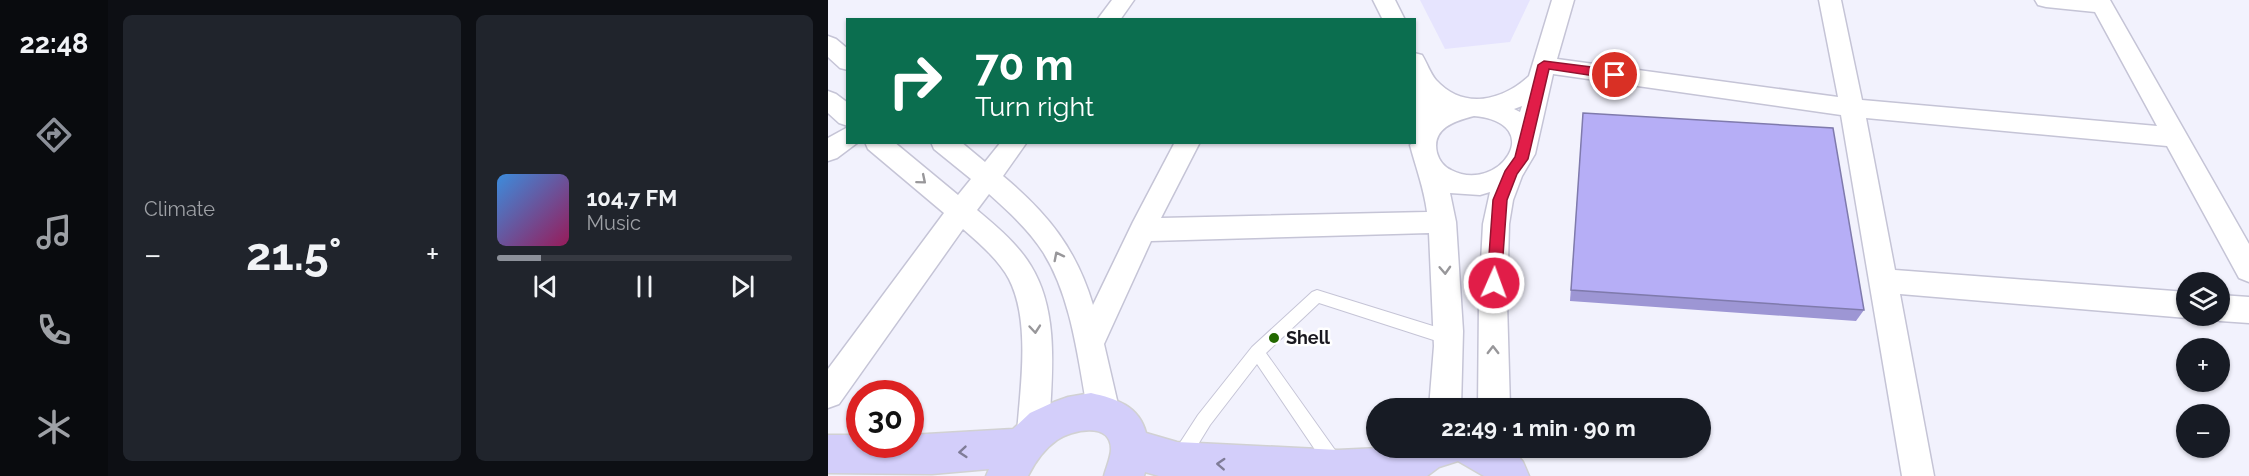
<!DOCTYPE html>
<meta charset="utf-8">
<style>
:root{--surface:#171b24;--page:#20242c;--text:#f1f3f6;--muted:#9ea1a6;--line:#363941;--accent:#8c9099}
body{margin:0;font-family:Raleway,sans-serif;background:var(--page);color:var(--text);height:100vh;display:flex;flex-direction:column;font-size:22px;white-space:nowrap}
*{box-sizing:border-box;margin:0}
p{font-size:20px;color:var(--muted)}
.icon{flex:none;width:33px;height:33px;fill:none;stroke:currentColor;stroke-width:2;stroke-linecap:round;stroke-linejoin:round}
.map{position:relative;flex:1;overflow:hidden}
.drawer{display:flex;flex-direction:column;gap:15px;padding:15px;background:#0d0f14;width:720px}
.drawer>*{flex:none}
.top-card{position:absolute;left:18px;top:18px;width:570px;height:126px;border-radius:0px;box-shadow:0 2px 4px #0004;background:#0b6e4f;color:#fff;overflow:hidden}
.fabs{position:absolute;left:1348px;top:272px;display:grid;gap:12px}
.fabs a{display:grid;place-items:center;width:54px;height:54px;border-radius:50%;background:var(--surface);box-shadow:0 2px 4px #0004;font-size:30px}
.speed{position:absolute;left:18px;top:380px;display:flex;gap:12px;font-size:30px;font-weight:700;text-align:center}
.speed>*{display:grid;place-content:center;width:78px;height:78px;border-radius:50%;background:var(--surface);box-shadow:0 2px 4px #0004;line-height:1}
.speed .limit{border:9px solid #d22;background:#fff;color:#111}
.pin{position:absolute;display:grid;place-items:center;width:51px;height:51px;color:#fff;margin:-26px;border:3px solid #fff;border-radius:50%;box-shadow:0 2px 6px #0007}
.me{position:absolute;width:66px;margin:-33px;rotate:2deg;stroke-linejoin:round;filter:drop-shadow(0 0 4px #0008)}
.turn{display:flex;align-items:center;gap:21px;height:126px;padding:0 30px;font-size:27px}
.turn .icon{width:78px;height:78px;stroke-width:2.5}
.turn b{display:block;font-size:42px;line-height:51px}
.big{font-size:45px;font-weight:700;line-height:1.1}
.drawer .tile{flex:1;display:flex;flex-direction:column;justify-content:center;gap:9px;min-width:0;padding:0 21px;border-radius:9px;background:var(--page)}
.song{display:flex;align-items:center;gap:18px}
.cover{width:72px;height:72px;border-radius:9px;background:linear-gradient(135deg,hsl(210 70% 55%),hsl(330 70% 35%))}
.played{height:6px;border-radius:3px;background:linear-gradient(90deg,var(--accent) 15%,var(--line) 15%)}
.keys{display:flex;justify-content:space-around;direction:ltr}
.heat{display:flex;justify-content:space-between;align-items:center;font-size:33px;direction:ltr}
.drawer .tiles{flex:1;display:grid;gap:15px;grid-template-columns:repeat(2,1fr)}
.trip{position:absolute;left:538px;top:398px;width:345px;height:60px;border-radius:30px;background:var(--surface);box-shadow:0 2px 4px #0004;font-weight:700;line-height:60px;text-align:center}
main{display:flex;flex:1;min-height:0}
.tabs{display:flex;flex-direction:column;width:108px;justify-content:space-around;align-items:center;background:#090b0e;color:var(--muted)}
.tabs .icon{width:42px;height:42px}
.tabs .on{color:var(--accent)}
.tabs b{font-size:27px;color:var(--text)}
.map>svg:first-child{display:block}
</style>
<main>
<nav class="tabs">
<b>22:48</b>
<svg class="icon on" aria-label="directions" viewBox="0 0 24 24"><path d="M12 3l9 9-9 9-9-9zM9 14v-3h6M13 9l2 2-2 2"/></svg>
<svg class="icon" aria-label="music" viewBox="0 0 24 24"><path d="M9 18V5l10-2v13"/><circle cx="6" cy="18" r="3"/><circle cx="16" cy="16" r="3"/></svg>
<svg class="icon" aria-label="phone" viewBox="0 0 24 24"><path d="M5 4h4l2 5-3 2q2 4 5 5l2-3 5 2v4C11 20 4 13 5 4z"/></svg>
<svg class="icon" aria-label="climate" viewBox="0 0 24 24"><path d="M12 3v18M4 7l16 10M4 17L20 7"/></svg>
</nav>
<section class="drawer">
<div class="tiles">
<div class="tile"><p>Climate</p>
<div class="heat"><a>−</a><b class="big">21.5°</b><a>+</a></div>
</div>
<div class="tile">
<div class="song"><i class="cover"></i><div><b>104.7 FM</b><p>Music</p></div></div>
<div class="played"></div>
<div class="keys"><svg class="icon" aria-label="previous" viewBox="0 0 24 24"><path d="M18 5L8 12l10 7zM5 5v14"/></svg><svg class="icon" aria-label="pause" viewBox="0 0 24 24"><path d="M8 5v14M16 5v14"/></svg><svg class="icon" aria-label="next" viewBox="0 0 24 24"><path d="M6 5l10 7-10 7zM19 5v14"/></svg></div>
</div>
</div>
</section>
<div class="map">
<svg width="1421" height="476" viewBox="0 0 1421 476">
<rect width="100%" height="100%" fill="#f2f2fd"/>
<!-- built -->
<path fill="#e6e4fe" d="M 592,0 L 702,0 L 682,42 L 617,49 Z"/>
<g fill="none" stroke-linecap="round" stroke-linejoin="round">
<defs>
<path id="lane" d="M 489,290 L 621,331 L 626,333 L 628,338 L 626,343 L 621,345 L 491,303 L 438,353 L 512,457 L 514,463 L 512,469 L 506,471 L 500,469 L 429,364 L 382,425 L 358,464 L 352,466 L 346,464 L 344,458 L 346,452 L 370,415 L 424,347 L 484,292 Z"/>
<path id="street" d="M 284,0 L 306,0 L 292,20 L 269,20 Z
M 545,0 L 567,0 L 577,20 L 555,20 Z
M 724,0 L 746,0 L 729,59 L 1010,97 L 991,0 L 1013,0 L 1034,100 L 1329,126 L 1267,12 L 1218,7 L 1210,5 L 1207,0 L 1282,0 L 1421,244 L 1421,282 L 1411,278 L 1339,146 L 1038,118 L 1067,270 L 1359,292 L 1359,315 L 1366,315 L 1359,318 L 1072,294 L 1106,476 L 1074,476 L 1013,115 L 725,74 L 707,154 L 694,176 L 685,200 L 681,224 L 679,302 L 682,408 L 650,408 L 651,302 L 655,224 L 662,192 L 652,195 L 622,193 L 628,222 L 635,331 L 633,408 L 601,408 L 606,346 L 601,233 L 323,241 L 276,344 L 292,413 L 287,424 L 276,428 L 265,424 L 260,413 C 250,360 244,298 215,252 C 201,230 180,211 161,194 L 149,210 C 168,226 190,244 203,266 C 233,315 223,380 221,434 L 216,445 L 205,449 L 194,445 L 189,434 C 192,388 203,322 181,279 C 171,260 151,243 135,229 L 11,404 L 0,408 L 0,369 L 116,213 L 40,149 L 37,142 L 66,142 L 130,195 L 143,179 L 106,149 L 103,142 L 133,142 L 157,162 L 173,142 L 199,142 L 175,176 C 219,213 248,248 265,305 L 305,222 L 347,142 L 372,142 L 333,218 L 599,212 C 596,188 588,168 582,145 L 586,142 L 586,53 L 594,55 C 599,63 602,73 608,80 C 635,110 674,101 701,76 ZM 694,106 L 692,112 L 686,109 ZM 646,116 C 721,123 670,195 623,170 C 616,167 611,160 609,153 C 603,128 627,121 646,116 Z
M 0,36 L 8,39 L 20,49 L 20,70 L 12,68 L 0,57 Z
M 0,91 L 8,94 L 20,103 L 20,126 L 11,123 L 0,113 Z
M 20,127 L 20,142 L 29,143 L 9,158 L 0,161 L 0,138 Z
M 1392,295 L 1421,297 L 1421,323 L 1392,321 L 1382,317 L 1381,315 L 1392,315 Z"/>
<path id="primary" d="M 263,393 C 289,399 311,406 318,433 L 349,442 L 510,450 L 572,447 L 683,447 L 695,462 L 701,476 L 656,476 L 630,461 L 611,467 L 599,476 L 331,476 L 317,472 L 316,476 L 276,476 C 278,468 283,457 283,449 C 283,421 243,430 229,440 C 216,449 207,462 200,476 L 158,476 L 161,469 L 104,474 L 0,473 L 0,435 L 32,435 L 32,444 L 82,444 L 82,435 L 185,429 L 202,413 L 226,402 L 240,397 Z"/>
</defs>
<!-- lane casing -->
<use href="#lane" stroke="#c5c4d6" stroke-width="2"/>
<!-- street casing -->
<use href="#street" stroke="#c5c4d6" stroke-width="3"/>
<!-- primary casing -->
<use href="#primary" stroke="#d1d1d2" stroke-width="3"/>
<!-- lane -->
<use href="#lane" fill="#fff" fill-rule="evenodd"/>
<!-- street -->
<use href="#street" fill="#fff" fill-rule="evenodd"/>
<!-- primary -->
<use href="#primary" fill="#d3cefa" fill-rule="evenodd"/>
</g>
<!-- wall -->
<path fill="#9d96d4" d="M 755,113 L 1036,310 L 1028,321 L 742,301 Z"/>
<!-- building -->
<path fill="#b6aef6" stroke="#7f7aac" stroke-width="1.5" d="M 755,113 L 1005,128 L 1036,310 L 743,290 Z"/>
<!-- one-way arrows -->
<defs><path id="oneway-chevron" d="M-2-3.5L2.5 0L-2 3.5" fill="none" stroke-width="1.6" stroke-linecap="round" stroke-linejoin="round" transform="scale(1.5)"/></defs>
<g stroke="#98979a">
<use href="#oneway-chevron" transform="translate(94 180) rotate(40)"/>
<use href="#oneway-chevron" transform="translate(230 256) rotate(-117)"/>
<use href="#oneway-chevron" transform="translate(617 270) rotate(87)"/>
<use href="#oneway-chevron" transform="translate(207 329) rotate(85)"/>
<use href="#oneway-chevron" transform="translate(665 350) rotate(-90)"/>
</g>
<g stroke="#7f7c97">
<use href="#oneway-chevron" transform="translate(135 452) rotate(175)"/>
<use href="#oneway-chevron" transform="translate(393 464) rotate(-177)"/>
</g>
<!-- route -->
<path fill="#e11d48" stroke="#92132f" stroke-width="1.5" d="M 716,61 L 787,70 L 793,75 L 787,79 L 721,69 L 700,159 L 689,174 L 679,200 L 673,283 L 671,287 L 661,287 L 659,283 L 665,200 L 677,171 L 687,157 L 710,65 Z"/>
<!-- markers -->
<circle fill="#226800" stroke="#fff" stroke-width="2" cx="446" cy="338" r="6"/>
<g text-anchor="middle" stroke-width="5" stroke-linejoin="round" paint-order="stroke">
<!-- poi labels -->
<g font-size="18" font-weight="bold" fill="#19181f" stroke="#fff" text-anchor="start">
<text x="458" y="344">Shell</text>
</g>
</g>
</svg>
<div class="fabs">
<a><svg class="icon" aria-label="layers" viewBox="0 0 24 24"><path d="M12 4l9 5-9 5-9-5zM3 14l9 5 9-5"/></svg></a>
<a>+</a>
<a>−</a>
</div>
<div class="speed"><div class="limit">30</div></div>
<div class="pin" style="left:787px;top:75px;background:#d93025"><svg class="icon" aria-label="arrive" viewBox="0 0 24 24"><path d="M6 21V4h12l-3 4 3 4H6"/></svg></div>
<svg class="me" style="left:666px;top:283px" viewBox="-20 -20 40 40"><circle r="17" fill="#e11d48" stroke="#fff" stroke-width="3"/><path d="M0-11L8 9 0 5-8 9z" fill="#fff"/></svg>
<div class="trip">22:49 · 1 min · 90 m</div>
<div class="top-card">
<div class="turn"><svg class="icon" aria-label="right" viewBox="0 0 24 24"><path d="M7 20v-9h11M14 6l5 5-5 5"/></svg><div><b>70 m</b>Turn right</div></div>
</div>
</div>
</main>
